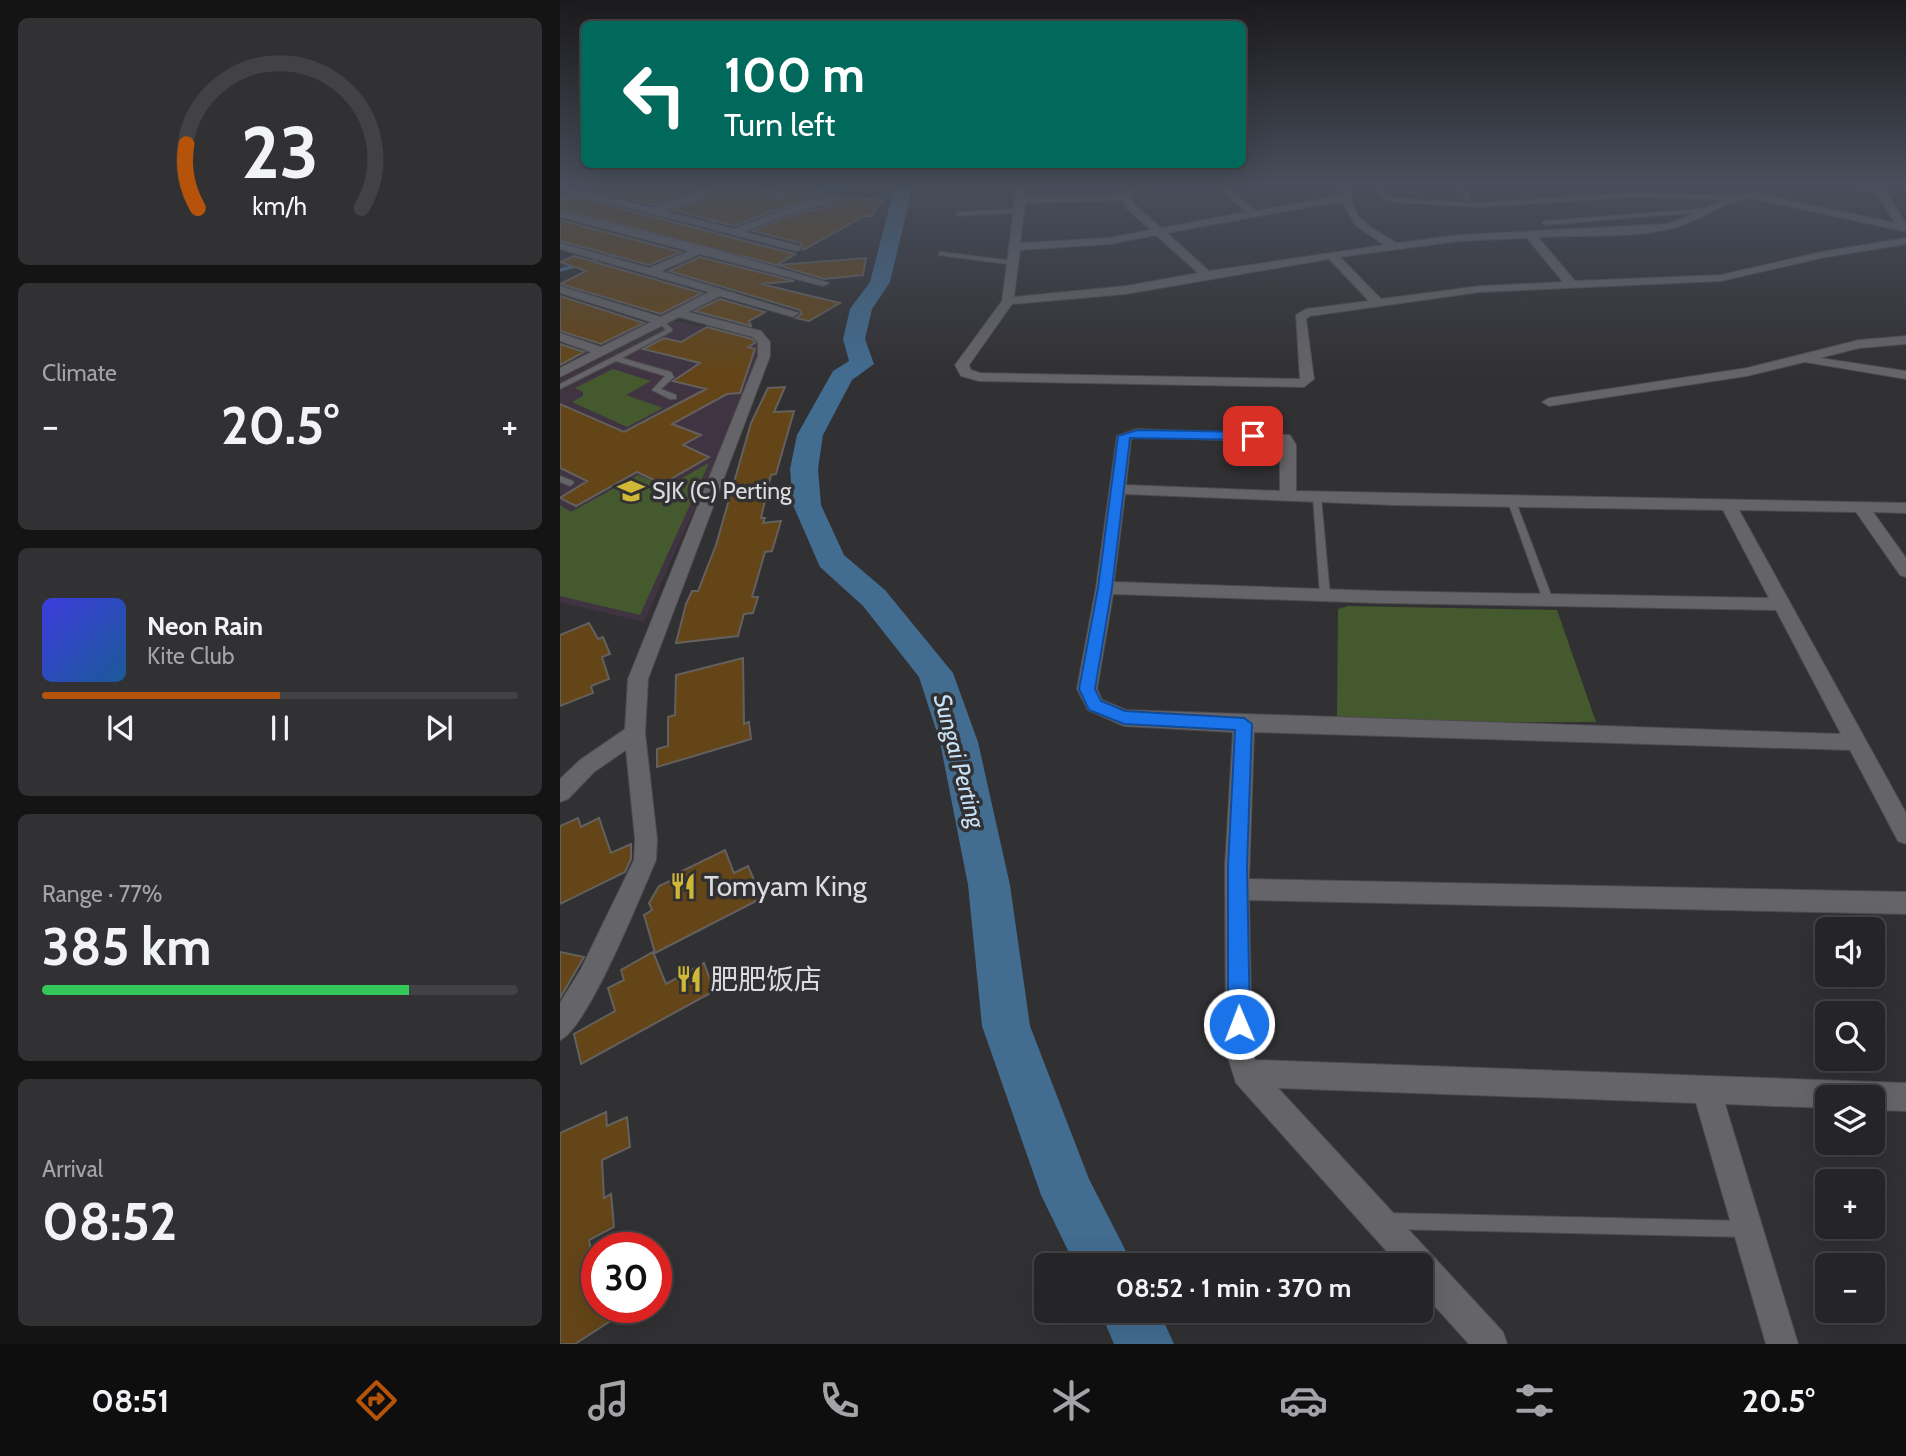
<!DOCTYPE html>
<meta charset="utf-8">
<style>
:root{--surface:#252426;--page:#313032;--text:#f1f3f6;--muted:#a3a4a7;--line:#424143;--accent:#b45309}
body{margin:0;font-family:Cabin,"Noto Sans SC",sans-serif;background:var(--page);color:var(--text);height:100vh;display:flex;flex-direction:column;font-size:26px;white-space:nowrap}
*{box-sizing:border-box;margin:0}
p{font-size:23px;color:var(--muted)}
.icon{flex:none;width:38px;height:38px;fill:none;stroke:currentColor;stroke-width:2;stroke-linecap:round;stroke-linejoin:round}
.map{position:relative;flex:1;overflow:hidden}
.drawer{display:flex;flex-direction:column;gap:18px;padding:18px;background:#141415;width:560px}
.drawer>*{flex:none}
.guide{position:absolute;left:21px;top:21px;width:665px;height:147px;border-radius:10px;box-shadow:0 7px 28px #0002,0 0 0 2px var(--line);background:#00695c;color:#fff;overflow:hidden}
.buttons{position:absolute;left:1255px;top:917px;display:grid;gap:14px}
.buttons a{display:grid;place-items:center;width:70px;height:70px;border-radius:10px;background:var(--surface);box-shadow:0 7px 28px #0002,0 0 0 2px var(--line);font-size:35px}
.speed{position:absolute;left:21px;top:1232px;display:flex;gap:14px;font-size:35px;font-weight:700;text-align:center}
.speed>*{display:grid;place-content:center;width:91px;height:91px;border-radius:50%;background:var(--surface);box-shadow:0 7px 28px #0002,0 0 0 2px var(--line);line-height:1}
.speed .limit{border:10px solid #d22;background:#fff;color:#111}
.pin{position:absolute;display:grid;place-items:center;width:60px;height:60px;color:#fff;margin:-30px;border-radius:14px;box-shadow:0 4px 10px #0006}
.me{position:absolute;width:77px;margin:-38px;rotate:359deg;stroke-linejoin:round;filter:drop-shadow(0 0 5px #0008)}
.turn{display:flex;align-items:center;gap:24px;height:147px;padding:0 28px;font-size:32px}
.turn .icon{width:91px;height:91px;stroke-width:2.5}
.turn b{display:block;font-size:49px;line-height:60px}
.big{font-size:52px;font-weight:700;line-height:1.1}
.drawer .card{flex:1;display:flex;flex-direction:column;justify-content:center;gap:10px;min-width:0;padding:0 24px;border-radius:10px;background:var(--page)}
.drawer .dial{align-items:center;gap:0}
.dial svg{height:182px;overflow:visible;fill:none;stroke:var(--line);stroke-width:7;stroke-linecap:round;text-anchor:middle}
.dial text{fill:var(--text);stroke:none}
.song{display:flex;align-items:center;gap:21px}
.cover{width:84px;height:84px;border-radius:10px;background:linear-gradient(135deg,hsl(240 70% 55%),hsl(210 70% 35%))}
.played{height:7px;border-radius:4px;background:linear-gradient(90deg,var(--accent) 50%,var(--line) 50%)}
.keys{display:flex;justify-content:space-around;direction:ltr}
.heat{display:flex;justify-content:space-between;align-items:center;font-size:38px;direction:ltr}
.charge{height:10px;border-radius:5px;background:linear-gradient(90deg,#34c759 77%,var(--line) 0)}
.trip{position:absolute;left:474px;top:1253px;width:399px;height:70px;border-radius:10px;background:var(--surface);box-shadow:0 7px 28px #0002,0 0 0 2px var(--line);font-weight:700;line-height:70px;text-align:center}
.tabs{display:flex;height:112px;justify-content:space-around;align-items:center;background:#0f0e0f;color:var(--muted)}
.tabs .icon{width:49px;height:49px}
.tabs .on{color:var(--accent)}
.tabs b{font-size:32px;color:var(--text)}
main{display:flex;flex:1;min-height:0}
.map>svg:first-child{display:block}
</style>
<main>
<section class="drawer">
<div class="card dial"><svg viewBox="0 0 100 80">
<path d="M14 69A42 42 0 1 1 86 69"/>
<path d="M14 69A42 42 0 0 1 9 41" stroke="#b45309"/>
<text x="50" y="56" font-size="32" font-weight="700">23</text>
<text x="50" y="72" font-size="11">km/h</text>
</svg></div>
<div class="card"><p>Climate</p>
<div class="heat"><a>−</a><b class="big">20.5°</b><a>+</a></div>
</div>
<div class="card">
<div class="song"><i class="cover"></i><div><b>Neon Rain</b><p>Kite Club</p></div></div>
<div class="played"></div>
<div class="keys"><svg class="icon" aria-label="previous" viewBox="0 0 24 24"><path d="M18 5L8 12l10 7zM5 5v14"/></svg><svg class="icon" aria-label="pause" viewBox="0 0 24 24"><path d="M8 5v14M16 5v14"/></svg><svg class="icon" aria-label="next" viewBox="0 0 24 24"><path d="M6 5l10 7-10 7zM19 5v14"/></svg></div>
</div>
<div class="card"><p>Range · 77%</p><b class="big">385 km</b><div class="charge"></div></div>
<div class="card"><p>Arrival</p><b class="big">08:52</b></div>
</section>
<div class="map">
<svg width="1346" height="1344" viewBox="0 0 1346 1344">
<rect width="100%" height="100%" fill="#313033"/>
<!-- education -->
<path fill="#403442" d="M 114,321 L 198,338 L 200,352 L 196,371 L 84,622 L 0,602 L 0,379 Z"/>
<!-- green -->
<path fill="#45592e" d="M 53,369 L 91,381 L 66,395 L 103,408 L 67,427 L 12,402 L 23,396 L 23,392 L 15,388 Z
M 149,463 L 80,615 L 0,596 L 0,505 L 11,512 L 78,475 L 106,487 Z
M 788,606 L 997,610 L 1036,722 L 777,723 L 778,609 Z"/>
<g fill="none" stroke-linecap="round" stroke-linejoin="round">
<!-- stream -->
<path stroke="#426c90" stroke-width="3.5" d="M 242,196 L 284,185
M 129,231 L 161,219
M 0,270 L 59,254"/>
<!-- river -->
<path fill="#426c90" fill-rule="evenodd" d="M 335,185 L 353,185 L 330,282 L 312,309 L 305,339 L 314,364 L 292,380 L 263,435 L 258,469 L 261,505 L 284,555 L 325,590 L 393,673 L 418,742 L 450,885 L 470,1026 L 529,1179 L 573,1265 L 515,1265 L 481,1195 L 422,1026 L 408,885 L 380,742 L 359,677 L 303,606 L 260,567 L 233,505 L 230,469 L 237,435 L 273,371 L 289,361 L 283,339 L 290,309 L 310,282 Z
M 540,1311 L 599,1311 L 614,1344 L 554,1344 Z"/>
</g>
<!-- building -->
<path fill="#644518" stroke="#63605d" stroke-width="2" d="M 13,185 L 100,185 L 101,191 L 116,185 L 145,185 L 94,205 Z
M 170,185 L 181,185 L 220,200 L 228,194 L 208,185 L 269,185 L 247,195 L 322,200 L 311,216 L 304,216 L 243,250 L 241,243 L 193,231 L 232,215 L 274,205 L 276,201 L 269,197 L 223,207 L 174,226 L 113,210 Z
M 17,197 L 235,254 L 236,254 L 216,265 L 0,209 L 0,202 Z
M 0,220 L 121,252 L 89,265 L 0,241 Z
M 14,256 L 142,293 L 101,314 L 0,284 L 26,271 L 0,262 Z
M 140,257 L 234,281 L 201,284 L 280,303 L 249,321 L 236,318 L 242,314 L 240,310 L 109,271 Z
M 306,258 L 303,275 L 264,279 L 218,265 Z
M 0,296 L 84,323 L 41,344 L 0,331 Z
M 160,299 L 205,312 L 189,321 L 191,326 L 135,311 Z
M 147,327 L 192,339 L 195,343 L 188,347 L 195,349 L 180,393 L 167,394 L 112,424 L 141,435 L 123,445 L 149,457 L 102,484 L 77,472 L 16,506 L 0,498 L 27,481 L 0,468 L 0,404 L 64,432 L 146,389 L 113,381 L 140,363 L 83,349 L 104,338 L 121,342 Z
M 0,344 L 24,352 L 0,365 Z
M 225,387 L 214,412 L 234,411 L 216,474 L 211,475 L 201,518 L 205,518 L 203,523 L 221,521 L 212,551 L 205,552 L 192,597 L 198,597 L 193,613 L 184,614 L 178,636 L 116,643 L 126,604 L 132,591 L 138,591 L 156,545 L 191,423 L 208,388 Z
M 29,623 L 38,639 L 43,637 L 50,654 L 42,657 L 49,679 L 31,686 L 33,693 L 0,706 L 0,635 Z
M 183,658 L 184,724 L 189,722 L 191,739 L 97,767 L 97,749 L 108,746 L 108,717 L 115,715 L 116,675 Z
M 18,818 L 21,827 L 39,818 L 51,853 L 71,844 L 71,859 L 65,872 L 0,904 L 0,826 Z
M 165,850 L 174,873 L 188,866 L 202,898 L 95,953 L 84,915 L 92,910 L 89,903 L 99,886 L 123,875 L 122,871 Z
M 0,952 L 24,957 L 0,998 Z
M 93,952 L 106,984 L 144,963 L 154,991 L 21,1064 L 14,1034 L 55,1011 L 48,988 L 64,980 L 61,970 Z
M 46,1112 L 47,1126 L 67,1117 L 70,1147 L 42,1160 L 44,1198 L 51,1194 L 54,1227 L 29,1240 L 37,1280 L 37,1307 L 72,1307 L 15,1344 L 0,1344 L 0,1133 Z"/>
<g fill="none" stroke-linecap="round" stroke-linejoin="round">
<defs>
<path id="service" d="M 818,185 L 824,185 L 825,195 L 833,198 L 906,203 L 900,185 L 905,185 L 911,203 L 917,203 L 1074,193 L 1172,196 L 1175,198 L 1172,200 L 1074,197 L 917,207 L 832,202 L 820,197 Z
M 18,190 L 20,193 L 0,200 L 0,196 Z
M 1151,208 L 1154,210 L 1153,211 L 985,225 L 982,223 L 985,221 Z
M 458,209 L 461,211 L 460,212 L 399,216 L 396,214 L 399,212 Z
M 381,252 L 454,261 L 457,263 L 454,265 L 379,255 L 379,253 Z
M 101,319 L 112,329 L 112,331 L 62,358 L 111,372 L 114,377 L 101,389 L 116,395 L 116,399 L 110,399 L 92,390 L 105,376 L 56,361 L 0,389 L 0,384 L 106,330 L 98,321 Z
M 0,476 L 13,481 L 14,483 L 10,486 L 0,482 Z
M 757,494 L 761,497 L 770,595 L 765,598 L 760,595 L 753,497 Z
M 952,499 L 956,502 L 993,600 L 991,602 L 988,603 L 983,600 L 948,502 Z
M 827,1213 L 1185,1221 L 1191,1223 L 1193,1229 L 1191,1235 L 1185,1237 L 827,1229 L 821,1227 L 819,1221 L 821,1215 Z"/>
<path id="minor" d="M 0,185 L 94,208 L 154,185 L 168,185 L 105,211 L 174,229 L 224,209 L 268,199 L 273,202 L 231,213 L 185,232 L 240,246 L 240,250 L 236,251 L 0,190 Z
M 183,185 L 199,185 L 226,195 L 221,198 Z
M 457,185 L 467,185 L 465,197 L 563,194 L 567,185 L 577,185 L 571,197 L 575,205 L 601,228 L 686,212 L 667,196 L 662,185 L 672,185 L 674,193 L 696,211 L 781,195 L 781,185 L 791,185 L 791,197 L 797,215 L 810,227 L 837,243 L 899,235 L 1106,224 C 1135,216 1160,197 1190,192 L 1335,223 L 1317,193 L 1288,185 L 1322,185 L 1346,224 L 1346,230 L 1343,231 L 1190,198 C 1161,203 1138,223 1109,229 C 1072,238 1018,235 978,237 L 1015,281 L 1161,275 L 1261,252 L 1346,238 L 1346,244 L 1261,258 L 1161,281 L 920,292 L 750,316 L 746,319 L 754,379 L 744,387 L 419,381 L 401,376 L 395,365 L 442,301 ZM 563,200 L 567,209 L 591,230 L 549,238 L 460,243 L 465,203 ZM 782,201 L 795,225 L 824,245 L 649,271 L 607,233 ZM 596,235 L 638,273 L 566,286 L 454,297 L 460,250 L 549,244 ZM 967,238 L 1003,282 L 920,286 L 821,299 L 780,257 L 899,241 ZM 769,259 L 809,301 L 746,309 L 736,315 L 740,379 L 420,373 L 411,370 L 409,365 L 452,304 L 566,294 Z
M 0,211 L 147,247 L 269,283 L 263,286 L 140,254 L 101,271 L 239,313 L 233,317 L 160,296 L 128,312 L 201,331 L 210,342 L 210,356 L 88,679 L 85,733 L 97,839 L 96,860 C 81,894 28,1028 0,1040 L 0,1003 L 21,969 L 74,860 L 75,839 L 66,750 L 34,772 L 8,799 L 0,802 L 0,779 L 20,760 L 65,729 L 68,679 L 198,356 L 198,343 L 193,337 L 119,317 L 0,377 L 0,368 L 31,352 L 0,341 L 0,333 L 41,347 L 91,322 L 0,293 L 0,286 L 101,317 L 149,292 L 0,249 L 0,243 L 89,268 L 129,251 L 0,217 Z
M 1346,336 L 1346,344 L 1299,348 L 1260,358 L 1346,371 L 1346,379 L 1245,362 L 1187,376 L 989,406 L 982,402 L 989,398 L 1187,368 L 1299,340 Z
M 577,429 L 730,435 L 736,445 L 736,491 L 1346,503 L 1346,513 L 1313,512 L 1346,558 L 1346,577 L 1340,575 L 1296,512 L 1179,510 L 1346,813 L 1346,844 L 1338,841 L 1290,750 L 694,732 L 689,879 L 1346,892 L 1346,914 L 689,900 L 692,1051 L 695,1060 L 1346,1083 L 1346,1111 L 1312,1110 L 1312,1097 L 1267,1097 L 1267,1108 L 1165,1104 L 1238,1344 L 1206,1344 L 1136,1103 L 718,1088 L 943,1332 L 947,1344 L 909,1344 L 861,1291 L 861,1265 L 839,1265 L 676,1083 L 666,1051 L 665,866 L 673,732 L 564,726 L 528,710 L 517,689 L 536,588 L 557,436 ZM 577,437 L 720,442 L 720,491 L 566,485 L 571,439 ZM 565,494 L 833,505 L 1163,510 L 1209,598 L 819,591 L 554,582 ZM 553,594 L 819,603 L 1216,610 L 1281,734 L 566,710 L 542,700 L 537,689 Z"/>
</defs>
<!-- service casing -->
<use href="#service" stroke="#4c4b4e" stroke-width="2"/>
<!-- minor casing -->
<use href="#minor" stroke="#4c4b4e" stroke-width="2"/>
<!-- service -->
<use href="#service" fill="#656468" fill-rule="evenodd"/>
<!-- minor -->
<use href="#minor" fill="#656468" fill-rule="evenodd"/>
</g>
<!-- sky -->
<linearGradient id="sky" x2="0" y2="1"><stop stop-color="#1b1a1c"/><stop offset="0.49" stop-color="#484e5b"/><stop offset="1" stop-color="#484e5b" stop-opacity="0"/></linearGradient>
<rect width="1346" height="374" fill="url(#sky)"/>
<!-- route -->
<path fill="#1a73e8" stroke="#114b97" stroke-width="2" d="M 577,430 L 693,432 L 699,436 L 693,440 L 570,438 L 552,588 L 535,689 L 541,701 L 565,711 L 684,718 L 692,724 L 687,866 L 690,1024 L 687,1031 L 679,1035 L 671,1031 L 668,1024 L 668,866 L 675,730 L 564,724 L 529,710 L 519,689 L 538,588 L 558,436 Z"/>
<!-- icons -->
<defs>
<symbol id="school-bare" viewBox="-9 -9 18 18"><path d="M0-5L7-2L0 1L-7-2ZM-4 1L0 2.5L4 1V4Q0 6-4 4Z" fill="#d0b837" stroke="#313033" stroke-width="2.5" paint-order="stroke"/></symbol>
<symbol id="restaurant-bare" viewBox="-9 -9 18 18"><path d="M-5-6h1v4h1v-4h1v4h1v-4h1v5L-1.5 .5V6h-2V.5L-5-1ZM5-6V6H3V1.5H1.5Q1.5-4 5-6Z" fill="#d0b837" stroke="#313033" stroke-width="2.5" paint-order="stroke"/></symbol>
</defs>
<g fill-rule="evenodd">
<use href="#school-bare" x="52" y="472" width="38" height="38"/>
<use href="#restaurant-bare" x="104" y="867" width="38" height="38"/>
<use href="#restaurant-bare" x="110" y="960" width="38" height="38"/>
</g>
<g text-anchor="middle" stroke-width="7" stroke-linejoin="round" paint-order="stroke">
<!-- poi labels -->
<g font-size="23" fill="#dcdcde" stroke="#313033" text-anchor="start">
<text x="92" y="499">SJK (C) Perting</text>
</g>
<!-- water labels -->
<g font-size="24" font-style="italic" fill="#c8e2f8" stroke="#313033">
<text transform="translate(399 761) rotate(75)" y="8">Sungai Perting</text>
</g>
<!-- near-poi labels -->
<g font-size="28" fill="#dcdcde" stroke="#313033" text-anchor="start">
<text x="144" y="896">Tomyam King</text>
<text x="150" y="989">肥肥饭店</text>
</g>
</g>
</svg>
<div class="buttons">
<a><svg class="icon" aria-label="sound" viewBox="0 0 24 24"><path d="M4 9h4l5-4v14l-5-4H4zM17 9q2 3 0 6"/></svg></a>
<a><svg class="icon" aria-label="search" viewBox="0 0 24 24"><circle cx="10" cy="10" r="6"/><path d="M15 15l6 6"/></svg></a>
<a><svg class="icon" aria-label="layers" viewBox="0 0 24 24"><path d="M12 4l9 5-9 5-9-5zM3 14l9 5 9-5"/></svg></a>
<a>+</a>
<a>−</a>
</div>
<div class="speed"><div class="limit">30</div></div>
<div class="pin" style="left:693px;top:436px;background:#d93025"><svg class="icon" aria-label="arrive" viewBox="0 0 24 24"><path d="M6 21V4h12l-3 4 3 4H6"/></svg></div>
<svg class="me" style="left:679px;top:1024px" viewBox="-20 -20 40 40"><circle r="17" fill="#1a73e8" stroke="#fff" stroke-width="3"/><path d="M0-11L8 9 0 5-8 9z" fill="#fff"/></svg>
<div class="trip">08:52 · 1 min · 370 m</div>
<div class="guide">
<div class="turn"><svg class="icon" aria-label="left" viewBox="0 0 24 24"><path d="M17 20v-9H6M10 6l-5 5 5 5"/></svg><div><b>100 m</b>Turn left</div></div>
</div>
</div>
</main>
<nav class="tabs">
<b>08:51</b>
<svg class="icon on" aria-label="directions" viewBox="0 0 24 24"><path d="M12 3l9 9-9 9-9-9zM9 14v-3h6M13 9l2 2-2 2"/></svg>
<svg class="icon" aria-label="music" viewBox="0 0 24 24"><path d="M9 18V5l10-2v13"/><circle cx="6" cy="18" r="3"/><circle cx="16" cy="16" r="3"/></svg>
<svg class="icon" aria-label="phone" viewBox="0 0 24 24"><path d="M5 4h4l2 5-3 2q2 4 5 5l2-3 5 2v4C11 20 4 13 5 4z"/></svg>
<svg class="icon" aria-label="climate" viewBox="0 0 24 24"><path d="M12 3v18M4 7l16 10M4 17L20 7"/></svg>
<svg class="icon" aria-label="car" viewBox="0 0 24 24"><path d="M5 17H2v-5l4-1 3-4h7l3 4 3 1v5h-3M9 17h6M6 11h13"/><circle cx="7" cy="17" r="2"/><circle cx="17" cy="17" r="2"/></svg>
<svg class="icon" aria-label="filters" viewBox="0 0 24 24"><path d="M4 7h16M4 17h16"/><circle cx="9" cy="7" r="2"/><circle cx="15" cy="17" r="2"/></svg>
<b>20.5°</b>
</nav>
